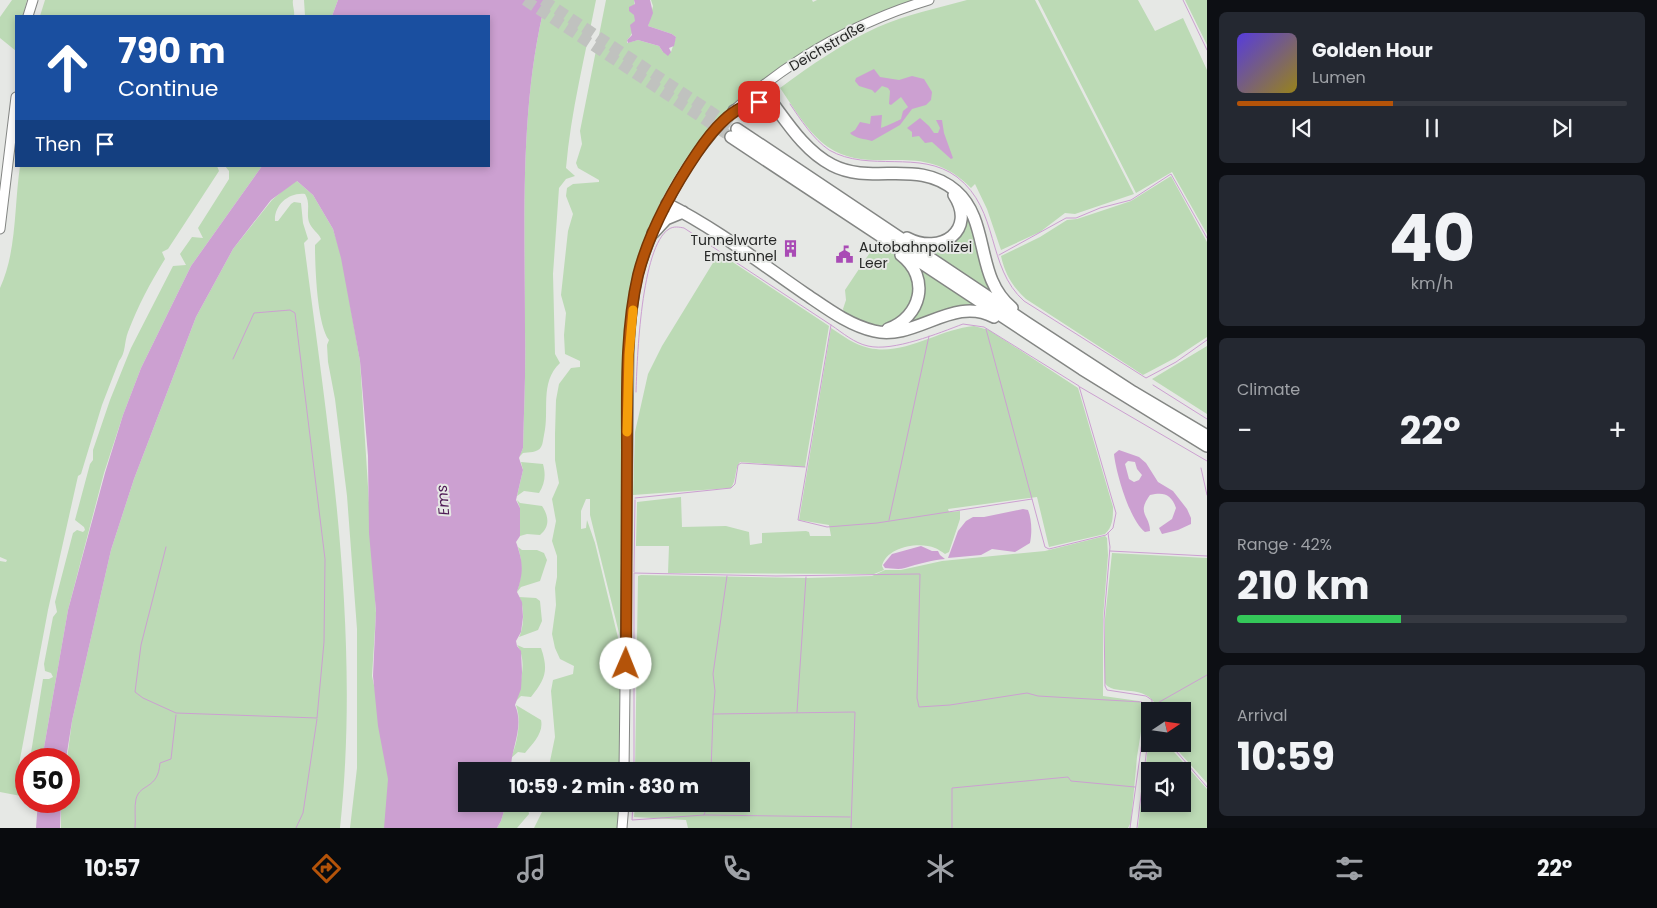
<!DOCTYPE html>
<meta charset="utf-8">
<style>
:root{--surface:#171b24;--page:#242831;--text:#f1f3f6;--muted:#9ea1a6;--line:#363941;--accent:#b45309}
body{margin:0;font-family:Poppins,sans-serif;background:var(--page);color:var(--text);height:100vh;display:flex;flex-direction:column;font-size:19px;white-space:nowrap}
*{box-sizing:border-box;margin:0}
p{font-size:16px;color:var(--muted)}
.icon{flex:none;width:28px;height:28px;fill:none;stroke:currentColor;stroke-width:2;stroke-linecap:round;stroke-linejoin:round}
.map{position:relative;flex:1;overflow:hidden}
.sheet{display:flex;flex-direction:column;gap:12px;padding:12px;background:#0d0f14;width:450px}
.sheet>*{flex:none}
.banner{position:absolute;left:15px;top:15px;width:475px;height:152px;border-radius:0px;box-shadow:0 2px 8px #0003;background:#1a4fa0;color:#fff;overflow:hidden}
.needle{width:32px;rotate:77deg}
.buttons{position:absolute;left:1141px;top:702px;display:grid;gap:10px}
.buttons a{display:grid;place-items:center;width:50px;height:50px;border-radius:0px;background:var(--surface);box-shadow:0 2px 8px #0003;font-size:25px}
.speed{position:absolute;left:15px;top:748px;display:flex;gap:10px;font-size:25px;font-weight:700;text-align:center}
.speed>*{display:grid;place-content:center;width:65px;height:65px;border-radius:50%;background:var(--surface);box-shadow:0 2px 8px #0003;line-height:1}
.speed .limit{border:8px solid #d22;background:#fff;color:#111}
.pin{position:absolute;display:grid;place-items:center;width:42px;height:42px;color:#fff;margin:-21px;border-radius:10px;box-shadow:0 2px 8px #0006}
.me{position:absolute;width:55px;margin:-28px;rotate:1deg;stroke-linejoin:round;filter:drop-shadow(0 0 4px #0008)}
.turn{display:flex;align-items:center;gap:18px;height:105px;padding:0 20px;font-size:22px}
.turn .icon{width:65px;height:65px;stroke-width:2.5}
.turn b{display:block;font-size:35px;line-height:42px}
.then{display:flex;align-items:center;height:48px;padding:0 20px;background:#0003;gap:10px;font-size:19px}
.big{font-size:38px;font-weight:700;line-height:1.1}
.sheet .widget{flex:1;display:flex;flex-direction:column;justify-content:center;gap:8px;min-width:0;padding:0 18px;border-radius:8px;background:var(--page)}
.sheet .dial{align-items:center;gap:0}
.dial b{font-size:65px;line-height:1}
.song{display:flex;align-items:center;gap:15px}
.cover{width:60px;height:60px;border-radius:8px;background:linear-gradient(135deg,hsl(250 70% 55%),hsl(50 70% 35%))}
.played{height:5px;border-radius:2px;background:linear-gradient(90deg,var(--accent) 40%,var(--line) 40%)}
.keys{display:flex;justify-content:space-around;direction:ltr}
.heat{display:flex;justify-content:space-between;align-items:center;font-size:28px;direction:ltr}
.charge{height:8px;border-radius:4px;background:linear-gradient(90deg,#34c759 42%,var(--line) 0)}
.trip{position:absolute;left:458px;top:762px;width:292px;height:50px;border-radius:0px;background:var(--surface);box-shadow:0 2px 8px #0003;font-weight:700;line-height:50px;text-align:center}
.tabs{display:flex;height:80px;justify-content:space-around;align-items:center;background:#090b0e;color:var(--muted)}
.tabs .icon{width:35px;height:35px}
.tabs .selected{color:var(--accent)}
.tabs b{font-size:22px;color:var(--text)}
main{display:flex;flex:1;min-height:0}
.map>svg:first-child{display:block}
</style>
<main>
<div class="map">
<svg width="1207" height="828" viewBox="0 0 1207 828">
<rect width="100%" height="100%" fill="#e6e8e5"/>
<!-- green -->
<path fill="#bcdab5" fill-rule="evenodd" d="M 12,0 L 27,0 L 23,16 L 16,16 L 16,51 L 0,38 L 0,17 Z
M 45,0 L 293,0 C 292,6 295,10 294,16 L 40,16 Z
M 304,0 L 338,0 L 332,16 L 305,16 Z
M 546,0 L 596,0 C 585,56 571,111 566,168 L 575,176 L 566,179 L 559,188 L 553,274 L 555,354 L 560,363 C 539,383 550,411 544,435 C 543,439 543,444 541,447 C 538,453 528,452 523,453 L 519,457 L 523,448 C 524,408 526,369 525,330 C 525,223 519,104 546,0 Z
M 606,0 L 634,0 C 636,13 637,31 627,40 L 627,43 L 638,40 L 659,46 L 663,52 L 671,52 L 676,37 L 672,34 L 648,26 L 653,6 L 651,0 L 812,0 L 813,2 L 817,0 L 917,0 C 874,14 836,34 798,57 C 696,119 640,206 626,325 C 622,362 624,400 623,438 C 623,504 623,570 624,636 L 620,637 L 590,515 L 590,499 L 586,499 L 581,511 L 581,529 L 586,528 L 587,520 L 595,543 L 619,642 L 623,650 L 622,771 L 548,771 L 555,737 L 551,691 L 553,680 L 573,674 L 574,666 L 560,659 L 555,648 L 552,634 L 556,605 L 555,588 L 557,577 L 557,556 L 552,541 L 556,521 L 552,499 L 559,483 L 555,460 L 555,434 L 556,400 L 559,384 L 571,368 L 580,367 L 580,361 L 565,354 L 564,335 L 566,313 L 561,295 L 568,231 L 573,214 L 566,196 L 567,188 L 573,184 L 599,182 L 599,180 L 578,168 L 576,163 L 582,144 L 580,131 Z
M 967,0 L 1035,0 L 1134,194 L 1075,214 L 1065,213 L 1040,232 L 1001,250 L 987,209 L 975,184 L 971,188 C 921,137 874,178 828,147 C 808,133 794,108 780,88 C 811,65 843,43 878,27 C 906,15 937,8 967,0 Z
M 1038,0 L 1138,0 L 1155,31 L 1183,18 L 1207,70 L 1207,234 L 1172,172 L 1136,193 Z
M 1185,0 L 1207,0 L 1207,45 Z
M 20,166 L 217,166 L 219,171 L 168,249 L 162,252 L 165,259 C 150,283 138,306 128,332 C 124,342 126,353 119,361 L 102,405 L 81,474 L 78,476 L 48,610 L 17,775 L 25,779 L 26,765 L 26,797 L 0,792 L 0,561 L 6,562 L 7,560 L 0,557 L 0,288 C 17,251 14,207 20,166 Z
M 225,166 L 262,166 L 191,266 L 141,368 L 123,415 L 104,473 L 68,610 L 42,759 L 30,759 L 43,679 L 49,679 L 53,677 L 51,673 L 45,671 L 44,664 L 53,617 L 57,612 L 55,602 L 73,533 L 77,530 L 83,532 L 85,530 L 84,527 L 75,520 L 90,464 L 93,460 L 93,450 L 110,400 L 131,348 L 173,266 L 186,265 L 180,254 L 192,237 L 203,238 L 198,228 L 229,179 L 229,171 Z
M 1171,176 L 1207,242 L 1207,337 L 1175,358 L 1143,375 L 1026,299 C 1012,286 1005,274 1001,256 L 1040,237 L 1067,220 L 1077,219 L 1131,201 Z
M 294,181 L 297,181 L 313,195 L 333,229 L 342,258 L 360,361 L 376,613 L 372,676 L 399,801 L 388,828 L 350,828 L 357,768 L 357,629 L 347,496 L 335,399 L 328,362 L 327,345 L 329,340 C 317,325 315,266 315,245 L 321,239 C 318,232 312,230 309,222 C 306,212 311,204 305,194 C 289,192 274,205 275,221 L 278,221 L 291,204 L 294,202 L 301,203 L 303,223 L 308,239 L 304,243 C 329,437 361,632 340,828 L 61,828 L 61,801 L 69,801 L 69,759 L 67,759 L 72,721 L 111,550 L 134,479 L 196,317 L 233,249 L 272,200 Z
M 962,199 L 1000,299 L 929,253 L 934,246 L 951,239 Z
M 877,242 C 892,252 913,265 916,285 C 917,291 913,301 912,308 L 887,326 L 870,325 L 845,314 L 843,309 L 846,300 L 845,290 Z
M 719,253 L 829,326 L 805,467 L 740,462 C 734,469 737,480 731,488 L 633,495 L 635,432 L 648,374 L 662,346 Z
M 911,263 L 984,310 L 903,325 L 918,307 Z
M 974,326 L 989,330 L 1078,388 L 1113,507 C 1113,517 1113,527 1105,534 L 1049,547 L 1037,497 L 948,509 L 949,512 L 960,511 L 960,519 L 949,552 L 945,554 C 942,552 938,549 935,548 C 919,541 886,547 882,566 L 884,570 L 874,574 L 668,573 L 669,546 L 636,546 L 637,502 L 681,497 L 682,527 L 726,526 L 749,532 L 750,545 L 762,543 L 762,533 L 806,531 L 809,532 L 810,536 L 831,536 L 829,525 L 799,520 L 831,328 C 843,336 855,345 869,348 C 905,356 939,329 974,326 Z
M 1207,346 L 1207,414 L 1152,379 Z
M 521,462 L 543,464 C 546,475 545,483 539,493 L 524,491 L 517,496 L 523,470 Z
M 517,500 L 520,503 L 542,506 C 549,516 550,527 540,535 L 527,534 L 520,536 L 520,508 Z
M 1105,536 L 1107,538 L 1108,555 L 1103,618 L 1103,696 L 1139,701 L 1142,704 L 1144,712 L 1137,757 L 1131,822 L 1128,828 L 688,828 L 686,820 L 634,817 L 635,804 L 741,804 L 741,771 L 635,771 L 638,576 L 641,575 L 807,578 L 872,576 L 885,570 L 901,570 L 942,561 L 1045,551 Z
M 518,547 L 522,550 L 537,550 L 544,553 L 547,560 L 540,581 L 521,587 L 517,592 C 522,575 523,564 518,547 Z
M 1112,553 L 1207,558 L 1207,783 L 1172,744 L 1182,744 L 1182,711 L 1153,711 L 1154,702 C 1141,684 1112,696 1105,683 L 1105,619 Z
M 519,597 L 536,598 L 540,601 L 542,621 L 538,630 L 519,637 C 524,628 525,606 519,597 Z
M 517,645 L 524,648 L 541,648 C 549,671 545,679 531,697 L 521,696 L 516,701 C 520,684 528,661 517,645 Z
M 516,705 L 541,720 C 544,733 532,744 525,753 L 518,752 L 511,758 C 517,743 522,721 516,705 Z
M 1150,731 L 1150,744 L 1167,744 L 1207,789 L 1207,828 L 1138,828 ZM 1150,771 L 1182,771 L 1182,804 L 1150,804 Z
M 506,804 L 527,804 L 529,814 L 517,828 L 497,828 L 501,821 Z
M 544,804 L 621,804 L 619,828 L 534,828 L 543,810 Z"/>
<!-- water -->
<path fill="#cca0d1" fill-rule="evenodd" d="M 338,0 L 546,0 C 519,104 525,223 525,330 C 526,369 524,408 523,448 L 519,458 L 523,470 L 516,500 L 520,508 L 520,536 L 516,542 C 523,562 524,571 517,592 L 522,602 L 523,617 L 521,632 L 516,641 L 517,646 L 521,651 L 522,672 L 521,689 L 515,705 C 525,728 510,749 511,771 L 466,771 L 466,804 L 506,804 L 501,821 L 497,828 L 384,828 L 388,779 L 378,726 L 373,676 L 376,611 L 369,533 L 368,456 L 360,361 L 341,258 L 333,229 L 313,195 L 297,181 L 271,200 L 233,249 L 196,317 L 134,479 L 111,550 L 72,721 L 66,759 L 42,759 L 68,610 L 105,473 L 123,415 L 141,368 L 191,266 L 262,166 L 489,166 L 489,16 L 332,16 Z
M 634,0 L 650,0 L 653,13 L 648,26 L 672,34 L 676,37 L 674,46 L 669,48 L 671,52 L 668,56 L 663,52 L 659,46 L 638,40 L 628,43 L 627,40 L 632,35 L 630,25 L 635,21 L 634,15 L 629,11 L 629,7 L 635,4 Z
M 874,69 L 880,77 L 899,80 L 912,76 L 924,79 L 932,92 L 931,100 L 926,105 L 912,109 L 900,125 L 872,141 C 865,139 854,138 850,133 L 855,130 L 860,122 L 870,124 L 871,116 L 882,115 L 881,128 C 884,127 900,120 901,119 L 903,111 L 908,107 L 901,97 L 891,105 L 889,104 L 890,91 L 888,88 L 882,86 L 875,93 L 872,90 L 859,86 L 855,81 L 856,78 Z
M 920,118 L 929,126 L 934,133 L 938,133 L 940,128 L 936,120 L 942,120 L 944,133 L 953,158 L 951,159 L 932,142 L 925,143 L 919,136 L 912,137 L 912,132 L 907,128 Z
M 1119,450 L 1139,457 L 1146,463 L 1158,482 L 1173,491 L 1187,509 L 1191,518 L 1191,524 L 1178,530 L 1162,534 L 1159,528 L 1172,519 L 1176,508 C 1171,494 1164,492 1150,495 C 1136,514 1150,515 1150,531 L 1145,532 C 1130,521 1116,473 1114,454 ZM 1128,461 L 1135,462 L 1137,469 L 1142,475 L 1139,480 L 1134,482 L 1129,479 L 1125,464 Z
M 1023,509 L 1028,510 C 1032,520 1032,533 1030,543 L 1015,552 L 992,549 L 981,555 L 948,558 L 958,531 L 966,521 L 973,517 L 984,517 Z
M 921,546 L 932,551 L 938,551 L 940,555 L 945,559 C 932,560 918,564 905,568 C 898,570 891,568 885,568 L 883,565 L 892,554 Z
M 38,801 L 61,801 L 60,828 L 36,828 Z"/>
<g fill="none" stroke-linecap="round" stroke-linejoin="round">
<!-- stream -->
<path stroke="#cca0d1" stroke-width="1" d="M 1183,0 L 1207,50
M 790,104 C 801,120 813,139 829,150 C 869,173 920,149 957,177 C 1000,210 986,267 1024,301 L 1146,378 L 1176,362 L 1207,340
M 999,255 L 1066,218 L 1076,218 L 1100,208 L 1131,200 L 1171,174 L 1207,238
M 986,329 L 1032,499
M 1153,385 L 1207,419
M 1080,387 L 1207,461
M 636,392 C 637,360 641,246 669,229 C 674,226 679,227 684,228 L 828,323 L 831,325 C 843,333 854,343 868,346 C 893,352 939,333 963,324 L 984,327 L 1079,386 L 1116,513 L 1113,528 L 1106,535 L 1049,549 L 1045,547 L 1032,499 L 877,523 L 827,527 L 798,520 L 831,325
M 1201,468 L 1207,495
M 635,498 L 731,488 L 735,484 L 738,465 L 741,463 L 805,467
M 889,520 L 929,336
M 1108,533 L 1110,547 L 1104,619 L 1105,686 L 1107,690 L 1146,696 L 1152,700 L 1152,711
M 166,547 L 141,645 L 135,692 L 143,698 L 176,713 L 317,718 L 324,642 L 325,559 L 295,313 L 290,310 L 254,313 L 233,359
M 1110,551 L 1207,556
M 634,572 L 635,500
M 1154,705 L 1207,675
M 797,712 L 806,577
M 713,714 L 715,691 L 713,674 L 727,576
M 1170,744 L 1207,787
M 634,771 L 634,573 L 776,576 L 917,574 L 920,574 L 917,698 L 919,707 L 950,705 L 1027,693 L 1038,696 L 1142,702 L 1145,706 L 1146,713 L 1130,828
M 711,771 L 713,714 L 855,712 L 851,828
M 633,804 L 632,820 L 704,815 L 708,804
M 704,815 L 850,817
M 135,828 C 136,819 134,807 136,799 C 140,783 158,790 160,763 L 171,759 L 176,715
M 296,828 L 303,813 L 317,719
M 952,828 L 952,788 L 1068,777 L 1071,781 L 1135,787
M 1137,828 L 1150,723"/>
<!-- highway-tunnel -->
<path stroke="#c0c2bf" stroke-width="11" stroke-dasharray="11 5.5" stroke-linecap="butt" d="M 525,0 L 731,137
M 543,0 L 737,129"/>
<defs>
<path id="secondary" d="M 28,16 L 33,0
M 0,229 L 16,97
M 624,771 L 629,355 C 630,329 632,302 638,276 C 643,255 652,235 661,216 C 672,193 685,168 701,148 C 752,79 848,24 929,0
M 622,828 L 624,804"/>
<path id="highway" d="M 761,88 C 783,115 801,149 832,165 C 872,186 918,158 956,191 C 991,222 974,277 1012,308
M 734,111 L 755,102 L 772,102
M 737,129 L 1027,323 L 1133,392 L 1207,436
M 731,137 L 1082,369 L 1207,446
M 667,204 C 715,228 759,262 804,293 C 825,307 848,325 874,331 C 916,341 953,295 994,317
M 653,233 L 666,219 L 683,212
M 907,238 C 941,256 977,230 954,195
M 888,329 C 921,317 931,278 901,255"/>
</defs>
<!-- secondary casing -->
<use href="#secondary" stroke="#848684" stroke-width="11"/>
<!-- highway casing -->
<use href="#highway" stroke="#848684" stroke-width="14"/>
<!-- secondary -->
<use href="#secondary" stroke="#fff" stroke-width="9"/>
<!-- highway -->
<use href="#highway" stroke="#fff" stroke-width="11"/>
</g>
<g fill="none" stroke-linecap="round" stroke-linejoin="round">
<defs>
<path id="route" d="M 626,664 C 627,593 627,521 627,449 C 627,392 625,331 638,275 C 649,232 672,190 697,153 C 711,132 732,105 759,102"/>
</defs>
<!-- route casing -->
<use href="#route" stroke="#753606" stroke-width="12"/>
<!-- route -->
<use href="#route" stroke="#b45309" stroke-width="9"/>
<!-- slow -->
<path stroke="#f59e0b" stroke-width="9" d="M 627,432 L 629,355 L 633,310"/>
</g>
<!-- icons -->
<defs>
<symbol id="building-bare" viewBox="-9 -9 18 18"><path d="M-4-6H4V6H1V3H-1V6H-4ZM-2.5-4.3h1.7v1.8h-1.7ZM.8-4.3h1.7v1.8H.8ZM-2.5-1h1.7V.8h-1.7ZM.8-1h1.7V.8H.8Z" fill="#a94bb5" stroke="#e6e8e5" stroke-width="2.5" paint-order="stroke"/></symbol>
<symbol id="civic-bare" viewBox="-9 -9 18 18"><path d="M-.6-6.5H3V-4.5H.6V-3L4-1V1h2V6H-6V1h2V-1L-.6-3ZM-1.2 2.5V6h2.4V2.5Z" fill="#a94bb5" stroke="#e6e8e5" stroke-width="2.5" paint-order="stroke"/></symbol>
</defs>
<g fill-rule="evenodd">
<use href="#building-bare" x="778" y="236" width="25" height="25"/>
<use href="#civic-bare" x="832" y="242" width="25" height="25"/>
</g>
<g text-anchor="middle" stroke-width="4" stroke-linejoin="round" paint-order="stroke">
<!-- street labels -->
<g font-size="14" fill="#272827" stroke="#e6e8e5">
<text transform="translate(827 46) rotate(-30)" y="5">Deichstraße</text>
</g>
<!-- poi labels -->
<g font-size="14" fill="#272827" stroke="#e6e8e5" text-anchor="end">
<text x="777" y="245">Tunnelwarte<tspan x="777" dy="16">Emstunnel</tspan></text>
<text x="859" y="252" text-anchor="start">Autobahnpolizei<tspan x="859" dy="16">Leer</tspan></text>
</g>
<!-- water labels -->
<g font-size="15" font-style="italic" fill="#4f1b56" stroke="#e6e8e5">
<text transform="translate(443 500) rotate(-95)" y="5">Ems</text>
</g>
</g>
</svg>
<div class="buttons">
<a><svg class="needle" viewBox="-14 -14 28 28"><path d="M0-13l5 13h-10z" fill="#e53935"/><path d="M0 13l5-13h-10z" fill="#9ea1a6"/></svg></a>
<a><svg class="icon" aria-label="sound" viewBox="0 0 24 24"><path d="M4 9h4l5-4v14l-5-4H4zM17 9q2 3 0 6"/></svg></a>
</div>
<div class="speed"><div class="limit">50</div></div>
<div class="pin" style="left:759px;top:102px;background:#d93025"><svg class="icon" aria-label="arrive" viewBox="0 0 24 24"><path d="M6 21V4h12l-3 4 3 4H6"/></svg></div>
<svg class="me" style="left:626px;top:664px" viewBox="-20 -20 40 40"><circle r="19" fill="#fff"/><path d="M0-13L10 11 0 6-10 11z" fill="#b45309"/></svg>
<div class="trip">10:59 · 2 min · 830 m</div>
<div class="banner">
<div class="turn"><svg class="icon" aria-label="ahead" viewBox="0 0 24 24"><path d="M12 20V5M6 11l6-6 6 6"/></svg><div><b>790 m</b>Continue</div></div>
<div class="then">Then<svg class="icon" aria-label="arrive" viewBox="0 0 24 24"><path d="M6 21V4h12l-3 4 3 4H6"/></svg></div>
</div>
</div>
<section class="sheet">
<div class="widget">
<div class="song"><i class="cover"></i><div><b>Golden Hour</b><p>Lumen</p></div></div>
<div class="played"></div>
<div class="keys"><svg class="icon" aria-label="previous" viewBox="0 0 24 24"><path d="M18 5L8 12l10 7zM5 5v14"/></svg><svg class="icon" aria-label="pause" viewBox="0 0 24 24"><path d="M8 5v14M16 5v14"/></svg><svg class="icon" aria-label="next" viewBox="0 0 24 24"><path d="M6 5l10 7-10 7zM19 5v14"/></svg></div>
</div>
<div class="widget dial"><b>40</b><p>km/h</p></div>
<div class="widget"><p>Climate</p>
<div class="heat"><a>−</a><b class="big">22°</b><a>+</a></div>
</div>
<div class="widget"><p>Range · 42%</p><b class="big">210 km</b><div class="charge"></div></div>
<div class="widget"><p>Arrival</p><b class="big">10:59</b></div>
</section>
</main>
<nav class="tabs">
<b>10:57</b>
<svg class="icon selected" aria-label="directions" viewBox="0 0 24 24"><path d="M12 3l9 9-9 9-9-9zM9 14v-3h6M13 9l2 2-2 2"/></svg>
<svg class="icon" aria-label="music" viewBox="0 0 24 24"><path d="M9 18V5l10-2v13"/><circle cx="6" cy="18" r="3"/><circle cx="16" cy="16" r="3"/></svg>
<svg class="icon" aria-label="phone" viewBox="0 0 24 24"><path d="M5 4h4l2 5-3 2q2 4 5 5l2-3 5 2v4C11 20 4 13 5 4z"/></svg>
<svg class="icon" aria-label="climate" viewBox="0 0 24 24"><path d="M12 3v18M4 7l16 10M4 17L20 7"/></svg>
<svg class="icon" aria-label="car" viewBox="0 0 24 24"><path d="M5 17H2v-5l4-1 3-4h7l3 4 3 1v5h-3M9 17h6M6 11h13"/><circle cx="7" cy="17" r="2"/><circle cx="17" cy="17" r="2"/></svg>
<svg class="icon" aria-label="filters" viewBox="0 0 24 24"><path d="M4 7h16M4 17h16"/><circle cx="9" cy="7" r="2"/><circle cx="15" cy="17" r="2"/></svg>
<b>22°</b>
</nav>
